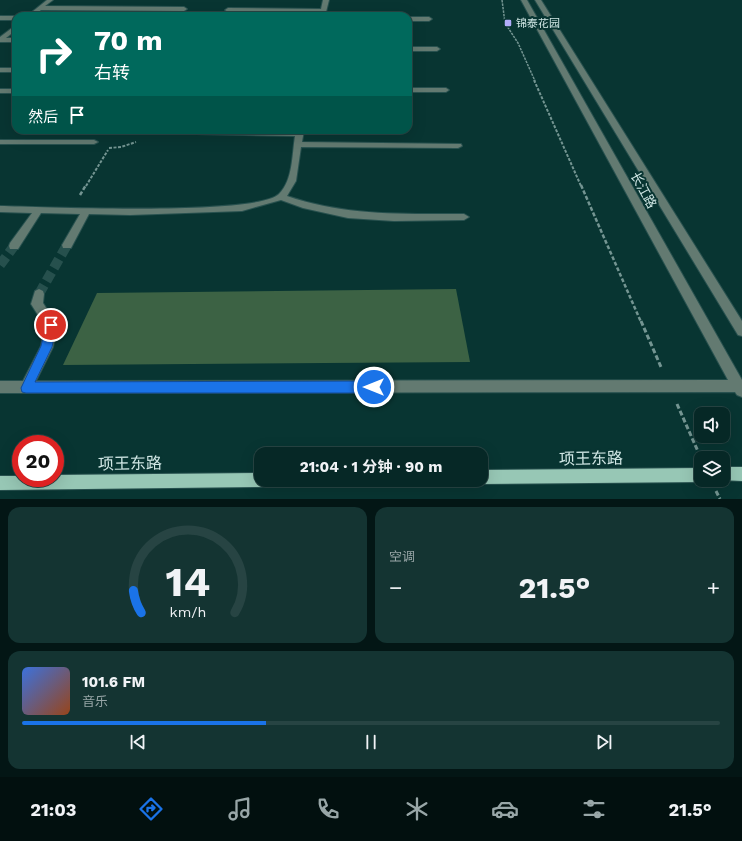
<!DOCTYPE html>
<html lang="zh">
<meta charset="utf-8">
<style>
:root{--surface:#062826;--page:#143432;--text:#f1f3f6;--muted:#98a6a7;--line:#274443;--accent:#1a73e8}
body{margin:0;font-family:"Work Sans","Noto Sans SC",sans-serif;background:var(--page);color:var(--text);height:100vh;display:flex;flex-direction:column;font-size:15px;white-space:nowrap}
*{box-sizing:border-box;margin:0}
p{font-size:13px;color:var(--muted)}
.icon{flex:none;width:22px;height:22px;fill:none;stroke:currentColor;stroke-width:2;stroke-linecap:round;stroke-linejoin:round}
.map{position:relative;height:499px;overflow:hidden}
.details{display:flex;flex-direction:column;gap:8px;padding:8px;background:#031615;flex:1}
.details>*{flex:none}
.guide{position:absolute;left:12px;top:12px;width:400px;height:122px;border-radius:12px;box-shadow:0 4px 16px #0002,0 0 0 1px var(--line);background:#00695c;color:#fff;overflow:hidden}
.tools{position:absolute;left:694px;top:407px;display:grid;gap:8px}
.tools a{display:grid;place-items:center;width:36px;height:36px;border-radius:8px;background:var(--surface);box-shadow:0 4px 16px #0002,0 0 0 1px var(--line);font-size:20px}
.speed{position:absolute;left:12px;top:435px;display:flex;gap:8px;font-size:20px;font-weight:700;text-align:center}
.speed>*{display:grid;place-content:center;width:52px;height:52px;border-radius:50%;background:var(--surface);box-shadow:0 4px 16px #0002,0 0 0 1px var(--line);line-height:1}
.speed .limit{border:6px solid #d22;background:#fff;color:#111}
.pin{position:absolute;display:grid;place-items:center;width:34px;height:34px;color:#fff;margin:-17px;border:2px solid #fff;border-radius:50%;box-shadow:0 1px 4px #0007}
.me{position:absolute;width:44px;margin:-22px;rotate:270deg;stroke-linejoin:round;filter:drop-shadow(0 0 3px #0008)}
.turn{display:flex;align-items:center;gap:14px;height:84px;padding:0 16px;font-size:18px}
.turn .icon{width:52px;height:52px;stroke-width:2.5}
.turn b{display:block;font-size:28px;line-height:34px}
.then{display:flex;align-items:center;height:38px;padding:0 16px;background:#0003;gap:8px;font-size:15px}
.big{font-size:30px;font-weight:700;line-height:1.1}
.details .widget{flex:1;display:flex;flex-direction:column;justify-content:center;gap:6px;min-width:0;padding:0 14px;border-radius:12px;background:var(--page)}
.details .dial{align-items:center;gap:0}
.dial svg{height:104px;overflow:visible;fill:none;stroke:var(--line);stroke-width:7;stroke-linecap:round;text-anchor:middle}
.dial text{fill:var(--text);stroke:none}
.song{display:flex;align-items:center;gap:12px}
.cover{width:48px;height:48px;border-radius:6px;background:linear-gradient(135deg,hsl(220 70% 55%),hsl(20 70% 35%))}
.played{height:4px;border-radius:2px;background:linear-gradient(90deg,var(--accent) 35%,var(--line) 35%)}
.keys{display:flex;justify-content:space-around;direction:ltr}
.heat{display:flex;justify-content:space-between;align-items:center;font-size:22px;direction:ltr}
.details .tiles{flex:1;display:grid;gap:8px;grid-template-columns:1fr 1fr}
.widget:last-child{grid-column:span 2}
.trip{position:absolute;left:254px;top:447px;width:234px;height:40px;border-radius:12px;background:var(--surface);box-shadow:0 4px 16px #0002,0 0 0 1px var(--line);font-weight:700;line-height:40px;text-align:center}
.tabs{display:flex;height:64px;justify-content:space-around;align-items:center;background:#02100f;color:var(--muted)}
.tabs .icon{width:28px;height:28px}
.tabs .selected{color:var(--accent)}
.tabs b{font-size:18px;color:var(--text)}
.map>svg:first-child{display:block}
</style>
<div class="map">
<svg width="742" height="499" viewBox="0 0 742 499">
<rect width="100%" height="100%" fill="#083532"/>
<!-- green -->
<path fill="#3c6244" d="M 456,289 L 470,362 L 63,365 L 97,293 Z"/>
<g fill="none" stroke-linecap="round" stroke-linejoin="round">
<!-- minor-tunnel -->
<path stroke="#26504d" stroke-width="10" stroke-dasharray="10 5" stroke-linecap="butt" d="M 0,265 L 14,246
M 39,294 L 67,245"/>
<defs>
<path id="minor" d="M 47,0 L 53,0 L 45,6 L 184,7 L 187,9 L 184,11 L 41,10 L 33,16 L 27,16 Z
M 323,0 L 329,0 L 325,16 L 319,16 L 320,13 L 228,12 L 225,10 L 228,8 L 321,9 Z
M 521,0 L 527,0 L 742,380 L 742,397 L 737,395 L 735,392 L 0,393 L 0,381 L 23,381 L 41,346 L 45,326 L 31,304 L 35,291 L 39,289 L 43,291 L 44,294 L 43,303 L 57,325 L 53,347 L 36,381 L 728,380 Z
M 535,0 L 541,0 L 742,321 L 742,336 L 738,335 Z
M 0,16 L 16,16 L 16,20 L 0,20 Z
M 408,17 L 429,17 L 432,19 L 429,21 L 408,21 Z
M 16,25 L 16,30 L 6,38 L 16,38 L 16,42 L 0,42 L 0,37 Z
M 408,47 L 437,47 L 440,49 L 437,51 L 408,51 Z
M 0,68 L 16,68 L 16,72 L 0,72 Z
M 408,88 L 446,88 L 449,90 L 446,92 L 408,92 Z
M 0,89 L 16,89 L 16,93 L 0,93 Z
M 144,130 L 296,132 L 296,130 L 304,130 L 302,142 L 461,144 L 462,146 L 458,148 L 301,147 L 296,181 L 287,196 C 344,216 404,214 464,214 L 469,217 L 464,220 L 394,221 L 348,218 L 303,208 L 281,200 L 242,211 L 130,215 L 89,214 L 71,248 L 63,248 L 62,245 L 80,214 L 41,213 L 18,249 L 10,249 L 9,246 L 10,243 L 32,213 L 0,212 L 0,206 C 41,207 257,216 279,194 C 293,180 292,155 295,136 L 147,133 L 144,133 Z
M 0,140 L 94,140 L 98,142 L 94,144 L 0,144 Z"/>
<path id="major" d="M 723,467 L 742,467 L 742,481 L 720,480 L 723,480 Z
M 701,468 L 701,480 L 706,480 L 701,482 L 481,484 L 475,480 L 481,480 L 481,470 Z
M 261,473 L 261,480 L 268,480 L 266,485 L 261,487 L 0,490 L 0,476 L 21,476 L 21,478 L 55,478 L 55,475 Z"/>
</defs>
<!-- minor casing -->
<use href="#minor" stroke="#28514f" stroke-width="2"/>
<!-- major casing -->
<use href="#major" stroke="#28514f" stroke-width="2"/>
<!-- path-far3 -->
<path stroke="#749592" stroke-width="1.5" stroke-dasharray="2.5 1" stroke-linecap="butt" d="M 502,0 L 505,23 L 518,43 L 535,81"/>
<!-- path-far2 -->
<path stroke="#749592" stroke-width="2" stroke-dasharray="3 1.5" stroke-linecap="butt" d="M 534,80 L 581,186
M 109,148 L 121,147 L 136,142
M 86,186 L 108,150"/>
<!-- path-far1 -->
<path stroke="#749592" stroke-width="2.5" stroke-dasharray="4 2" stroke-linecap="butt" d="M 581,185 L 641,322
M 80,195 L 86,185"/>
<!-- path -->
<path stroke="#749592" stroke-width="3" stroke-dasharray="5 2.5" stroke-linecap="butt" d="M 641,321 L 661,367
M 677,404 L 700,456
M 716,491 L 720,499"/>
<!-- minor -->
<use href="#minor" fill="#637a71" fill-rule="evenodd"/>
<!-- major -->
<use href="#major" fill="#97c7b5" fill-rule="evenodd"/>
</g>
<!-- route -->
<path fill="#1a73e8" stroke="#114b97" d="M 51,320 L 55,322 L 57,325 L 52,347 L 35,382 L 374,381 L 378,383 L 380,387 L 378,391 L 374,393 L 26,393 L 22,392 L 21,388 L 41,346 L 46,325 L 48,322 Z"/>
<!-- markers -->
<rect fill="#b1adfa" stroke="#083532" stroke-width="1.5" x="504" y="19" width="8" height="8" rx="2"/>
<g text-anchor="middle" stroke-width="4" stroke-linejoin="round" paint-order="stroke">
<!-- far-poi labels -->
<g font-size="11" fill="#d1e7e5" stroke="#083532" text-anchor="start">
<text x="516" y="27">锦泰花园</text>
</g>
<!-- street labels -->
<g font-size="13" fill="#d1e7e5" stroke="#083532">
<text transform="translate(644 190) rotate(61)" y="5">长江路</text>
</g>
<!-- near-street labels -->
<g font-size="16" fill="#d1e7e5" stroke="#083532">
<text transform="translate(591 458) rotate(-1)" y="6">项王东路</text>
<text transform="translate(130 463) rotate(-1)" y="6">项王东路</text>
</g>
</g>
</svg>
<div class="tools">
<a><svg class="icon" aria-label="sound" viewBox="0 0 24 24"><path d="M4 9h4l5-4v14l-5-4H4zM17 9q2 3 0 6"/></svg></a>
<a><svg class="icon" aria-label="layers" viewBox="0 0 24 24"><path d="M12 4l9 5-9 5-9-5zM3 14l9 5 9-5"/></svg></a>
</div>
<div class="speed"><div class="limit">20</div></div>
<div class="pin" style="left:51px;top:325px;background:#d93025"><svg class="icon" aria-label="arrive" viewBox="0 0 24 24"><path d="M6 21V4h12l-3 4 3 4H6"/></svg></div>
<svg class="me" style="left:374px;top:387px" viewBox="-20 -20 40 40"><circle r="17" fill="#1a73e8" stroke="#fff" stroke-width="3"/><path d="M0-11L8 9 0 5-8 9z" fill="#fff"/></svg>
<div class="trip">21:04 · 1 分钟 · 90 m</div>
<div class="guide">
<div class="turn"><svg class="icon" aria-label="right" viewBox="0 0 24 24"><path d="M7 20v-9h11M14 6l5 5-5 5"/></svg><div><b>70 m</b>右转</div></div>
<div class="then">然后<svg class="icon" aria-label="arrive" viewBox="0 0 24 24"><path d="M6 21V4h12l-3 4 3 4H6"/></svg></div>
</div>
</div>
<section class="details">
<div class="tiles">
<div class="widget dial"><svg viewBox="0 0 100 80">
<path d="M14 69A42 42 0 1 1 86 69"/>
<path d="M14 69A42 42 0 0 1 8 52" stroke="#1a73e8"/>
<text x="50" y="56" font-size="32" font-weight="700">14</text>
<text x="50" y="72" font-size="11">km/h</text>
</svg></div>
<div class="widget"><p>空调</p>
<div class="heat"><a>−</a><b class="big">21.5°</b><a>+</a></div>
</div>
<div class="widget">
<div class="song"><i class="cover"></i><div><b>101.6 FM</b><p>音乐</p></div></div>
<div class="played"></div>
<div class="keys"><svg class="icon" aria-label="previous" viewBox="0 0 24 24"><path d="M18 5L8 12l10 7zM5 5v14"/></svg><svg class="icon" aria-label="pause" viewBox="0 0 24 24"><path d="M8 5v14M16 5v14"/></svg><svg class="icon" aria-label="next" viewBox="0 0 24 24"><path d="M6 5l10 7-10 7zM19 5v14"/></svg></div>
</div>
</div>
</section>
<nav class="tabs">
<b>21:03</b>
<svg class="icon selected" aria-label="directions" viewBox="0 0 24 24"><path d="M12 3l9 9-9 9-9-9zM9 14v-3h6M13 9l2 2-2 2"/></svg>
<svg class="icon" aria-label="music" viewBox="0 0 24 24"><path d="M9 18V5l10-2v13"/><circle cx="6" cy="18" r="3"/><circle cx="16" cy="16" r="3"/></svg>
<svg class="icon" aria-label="phone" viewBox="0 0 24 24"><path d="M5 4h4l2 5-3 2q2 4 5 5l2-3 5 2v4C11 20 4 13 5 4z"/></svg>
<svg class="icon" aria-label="climate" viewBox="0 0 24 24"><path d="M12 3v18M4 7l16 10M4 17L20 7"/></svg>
<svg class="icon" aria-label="car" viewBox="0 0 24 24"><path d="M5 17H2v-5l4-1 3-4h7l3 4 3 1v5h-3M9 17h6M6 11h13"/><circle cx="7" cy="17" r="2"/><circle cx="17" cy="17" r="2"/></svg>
<svg class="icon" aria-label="filters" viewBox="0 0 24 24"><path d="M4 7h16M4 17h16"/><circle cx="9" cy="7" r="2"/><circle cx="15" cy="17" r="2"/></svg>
<b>21.5°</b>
</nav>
